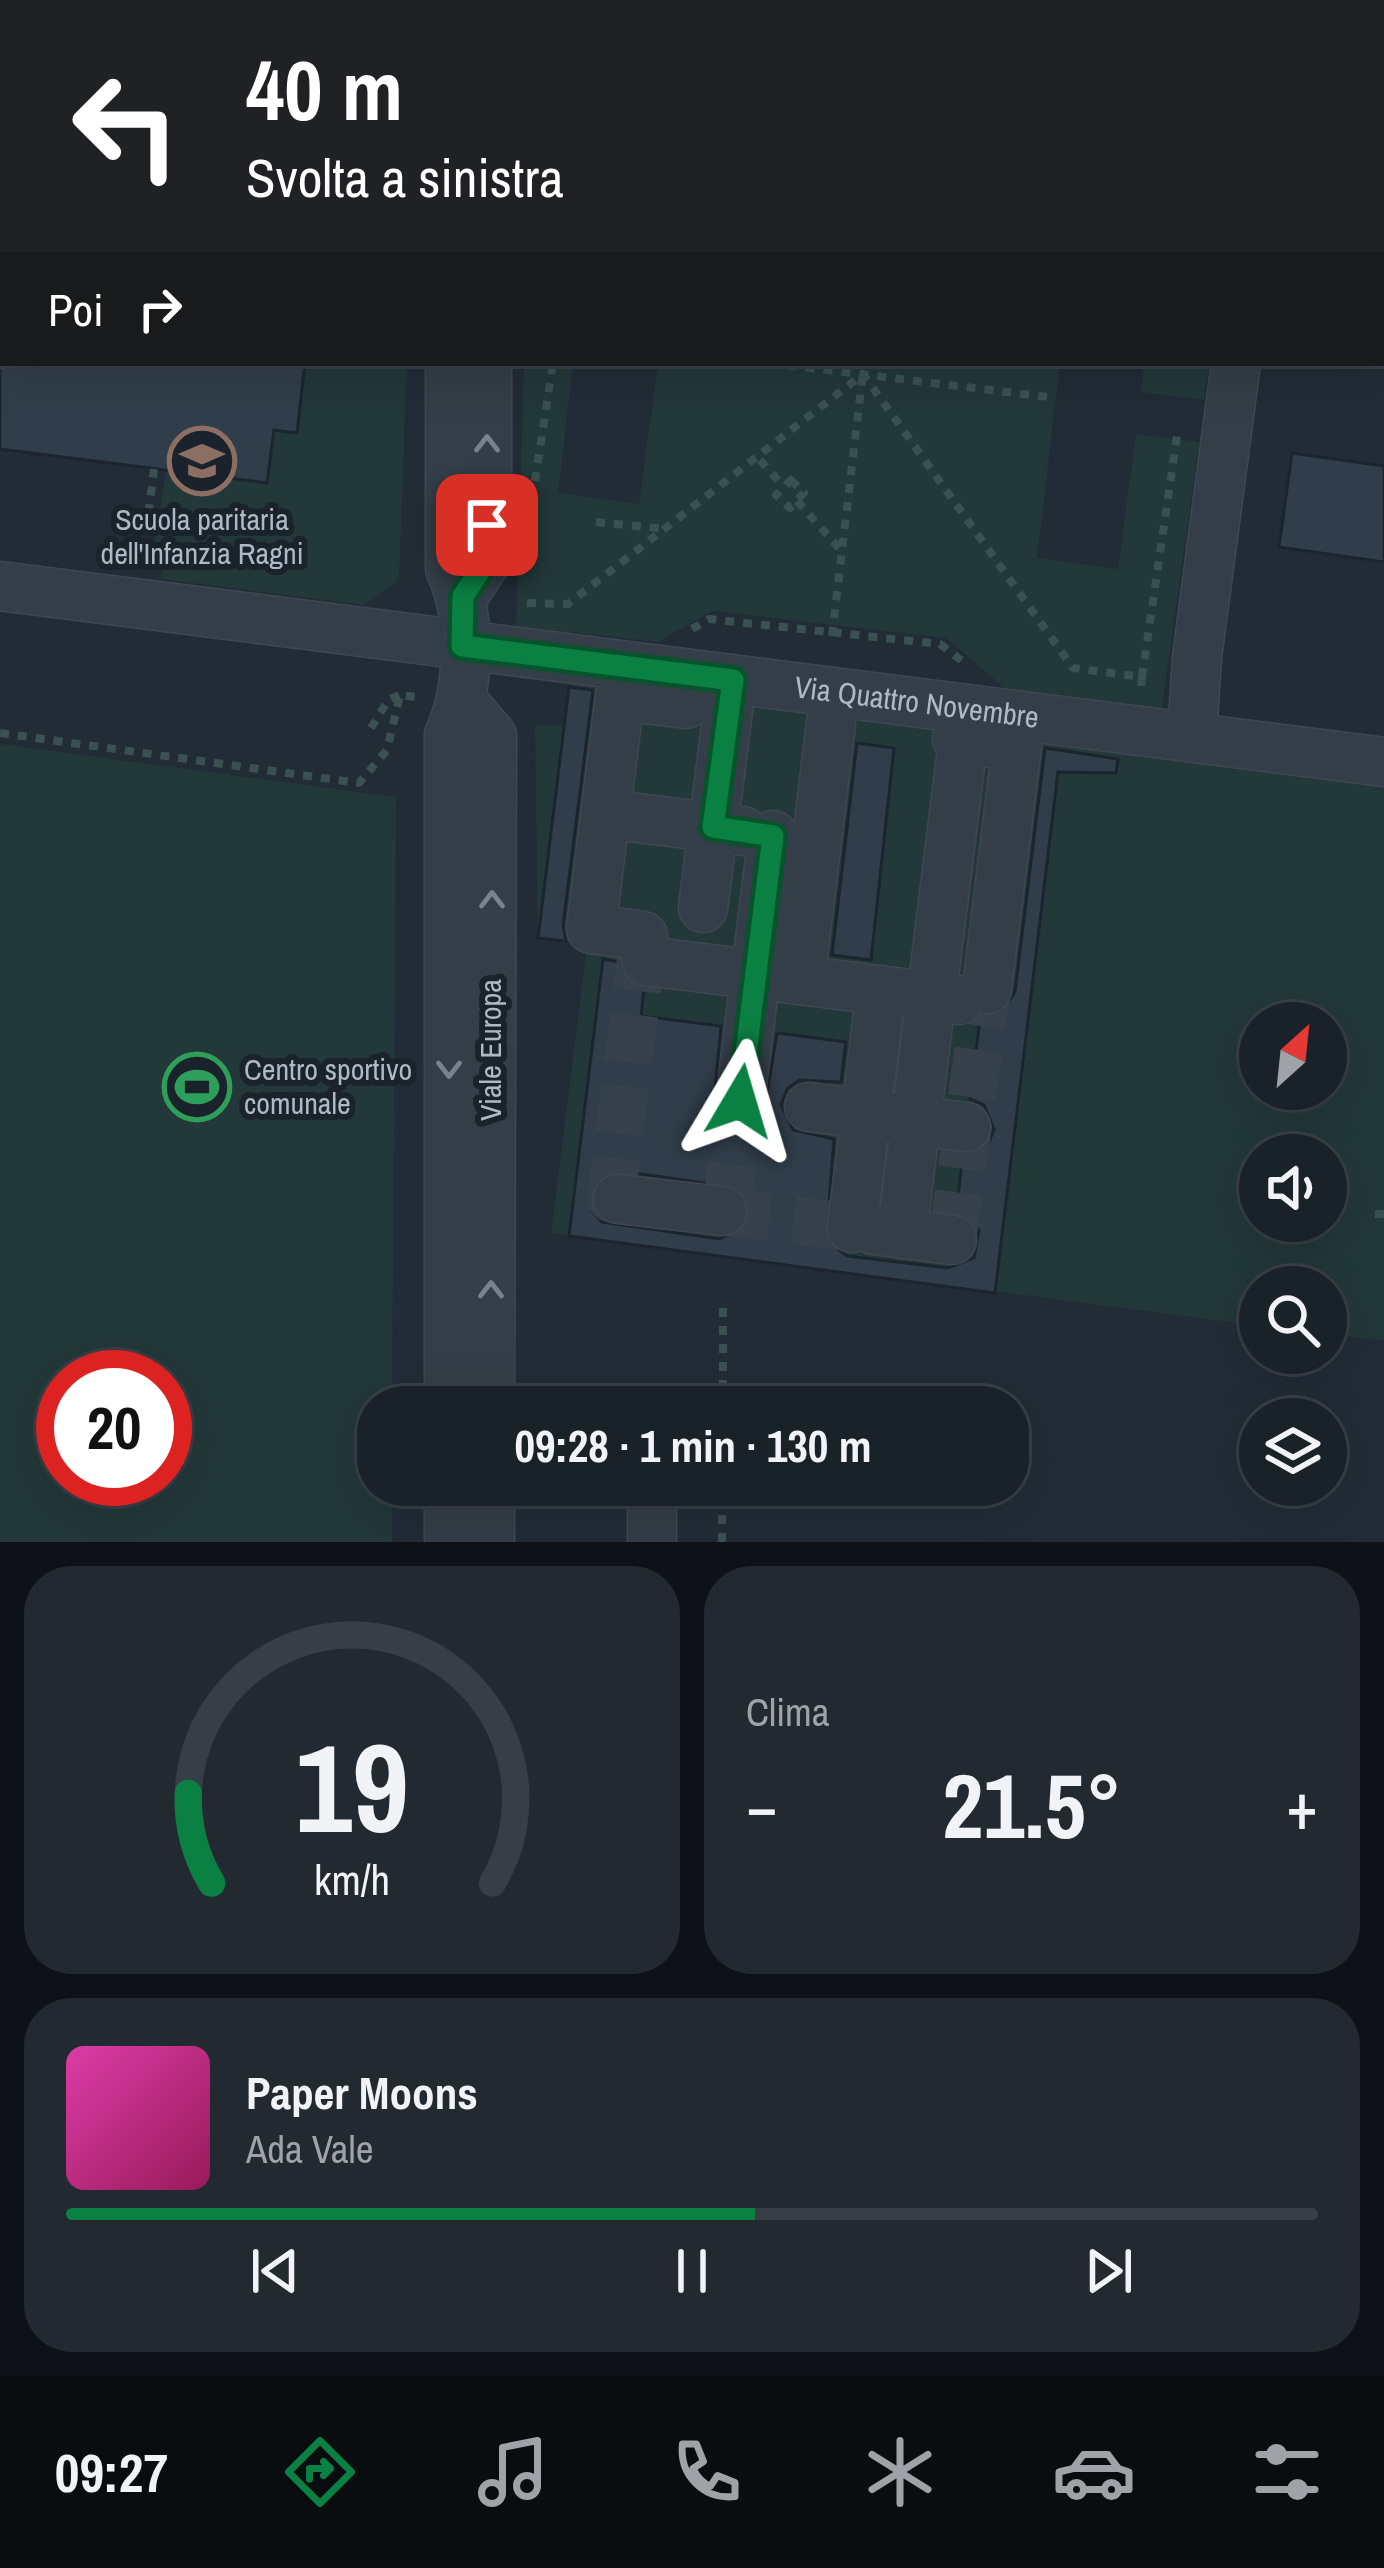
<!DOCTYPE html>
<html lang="it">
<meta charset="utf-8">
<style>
:root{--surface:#192129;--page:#222931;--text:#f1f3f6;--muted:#9fa3a8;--line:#373e46;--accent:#0b8043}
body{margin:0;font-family:"Archivo Narrow",sans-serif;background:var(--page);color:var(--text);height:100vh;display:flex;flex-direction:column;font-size:45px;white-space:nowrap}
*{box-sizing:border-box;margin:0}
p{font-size:39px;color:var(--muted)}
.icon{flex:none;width:66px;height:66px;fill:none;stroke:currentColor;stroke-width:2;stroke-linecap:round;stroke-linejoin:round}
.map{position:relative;height:1542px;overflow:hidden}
.sheet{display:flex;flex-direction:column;gap:24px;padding:24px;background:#0e1217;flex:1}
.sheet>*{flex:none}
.top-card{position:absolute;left:0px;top:0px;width:1386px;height:366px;box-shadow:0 12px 48px #0002,0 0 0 3px var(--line);background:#202124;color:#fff;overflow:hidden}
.needle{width:78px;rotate:27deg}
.controls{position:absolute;left:1239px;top:1002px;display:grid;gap:24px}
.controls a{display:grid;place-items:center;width:108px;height:108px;border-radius:50%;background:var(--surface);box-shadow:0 12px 48px #0002,0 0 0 3px var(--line);font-size:60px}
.speed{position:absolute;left:36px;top:1350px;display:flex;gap:24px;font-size:60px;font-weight:700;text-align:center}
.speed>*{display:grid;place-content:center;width:156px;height:156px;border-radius:50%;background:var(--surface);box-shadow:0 12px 48px #0002,0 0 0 3px var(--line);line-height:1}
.speed .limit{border:18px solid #d22;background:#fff;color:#111}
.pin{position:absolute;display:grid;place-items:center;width:102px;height:102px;color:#fff;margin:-51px;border-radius:24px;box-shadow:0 6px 18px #0006}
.me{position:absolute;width:132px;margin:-66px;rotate:7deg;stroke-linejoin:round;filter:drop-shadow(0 0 9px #0008)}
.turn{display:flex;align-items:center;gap:42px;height:252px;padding:0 48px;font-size:54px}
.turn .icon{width:156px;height:156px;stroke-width:2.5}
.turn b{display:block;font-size:84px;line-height:102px}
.then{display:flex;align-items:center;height:114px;padding:0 48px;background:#0003;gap:24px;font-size:45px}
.big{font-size:90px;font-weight:700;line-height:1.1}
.sheet .card{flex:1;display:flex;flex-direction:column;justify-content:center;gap:18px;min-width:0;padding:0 42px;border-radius:48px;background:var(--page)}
.sheet .dial{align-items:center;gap:0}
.dial svg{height:312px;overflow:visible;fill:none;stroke:var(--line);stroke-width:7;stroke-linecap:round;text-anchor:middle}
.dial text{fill:var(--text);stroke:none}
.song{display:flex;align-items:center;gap:36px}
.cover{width:144px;height:144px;border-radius:18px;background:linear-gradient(135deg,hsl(320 70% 55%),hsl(330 70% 35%))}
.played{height:12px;border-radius:6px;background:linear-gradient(90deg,var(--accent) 55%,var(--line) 55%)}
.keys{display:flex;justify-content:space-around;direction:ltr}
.heat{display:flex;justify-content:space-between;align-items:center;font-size:66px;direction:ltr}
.sheet .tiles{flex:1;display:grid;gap:24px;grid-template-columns:1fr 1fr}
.card:last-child{grid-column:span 2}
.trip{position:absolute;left:357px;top:1386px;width:672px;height:120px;border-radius:48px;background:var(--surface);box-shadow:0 12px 48px #0002,0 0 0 3px var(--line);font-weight:700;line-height:120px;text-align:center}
.tab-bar{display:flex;height:192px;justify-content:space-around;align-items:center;background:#0a0d10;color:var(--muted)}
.tab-bar .icon{width:84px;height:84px}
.tab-bar .selected{color:var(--accent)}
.tab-bar b{font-size:54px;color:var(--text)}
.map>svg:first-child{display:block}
</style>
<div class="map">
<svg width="1384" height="1542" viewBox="0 0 1384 1542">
<rect width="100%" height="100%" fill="#212c37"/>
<!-- green -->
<path fill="#233839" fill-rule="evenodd" d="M 305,363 L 407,363 L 399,580 L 363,605 L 161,579 L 164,552 L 154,550 L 166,470 L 267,483 L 274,430 L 297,432 Z
M 524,363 L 573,363 L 558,493 L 639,504 L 658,363 L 1060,363 L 1037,558 L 1118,569 L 1136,434 L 1199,442 L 1161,715 L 1015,697 L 946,638 L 713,611 L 657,642 L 571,632 L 563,643 L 516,633 Z
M 1144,363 L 1209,363 L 1204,400 L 1141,392 Z
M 570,679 L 1384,785 L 1384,1341 L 1326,1334 L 1326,1287 L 1260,1287 L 1260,1326 L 551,1233 L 587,945 L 538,938 L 535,725 L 564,725 ZM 1260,1023 L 1326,1023 L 1326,1089 L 1260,1089 ZM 1260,1155 L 1326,1155 L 1326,1221 L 1260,1221 Z
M 0,744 L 396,797 L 392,1407 L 378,1407 L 378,1485 L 392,1485 L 392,1542 L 0,1542 ZM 63,1377 L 165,1377 L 165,1479 L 63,1479 Z"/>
<!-- building -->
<path fill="#303e4b" stroke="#1c252f" stroke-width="3" fill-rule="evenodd" d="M 0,363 L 305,363 L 297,433 L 274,430 L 267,483 L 0,449 Z
M 1292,453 L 1384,466 L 1384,562 L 1279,547 Z
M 569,687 L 593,690 L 563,925 L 566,941 L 538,938 Z
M 857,743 L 894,748 L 871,960 L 832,955 Z
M 1045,748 L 1118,759 L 1116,773 L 1058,772 L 995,1293 L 569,1236 L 603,959 L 619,962 L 629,983 L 644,989 L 641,1016 L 721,1026 L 713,1111 L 735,1129 L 752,1127 L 763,1117 L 777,1033 L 846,1042 L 841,1082 L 799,1080 L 787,1089 L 781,1105 L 793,1130 L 834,1139 L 826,1240 L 847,1256 L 948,1268 L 974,1258 L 979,1230 L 956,1212 L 963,1155 L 988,1145 L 994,1129 L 984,1105 L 970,1099 L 980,1019 L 999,1015 L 1015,992 ZM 621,1171 L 738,1188 L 748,1201 L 745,1227 L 719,1239 L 602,1222 L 592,1211 L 590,1195 L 606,1173 Z"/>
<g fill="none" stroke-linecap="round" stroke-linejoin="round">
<!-- minor-tunnel -->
<path stroke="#36414c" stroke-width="48" stroke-dasharray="48 24" stroke-linecap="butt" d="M 618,1199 L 611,1198 L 643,943
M 722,1211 L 847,1227
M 726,1212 L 740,1101
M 952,1240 L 987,989"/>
<defs>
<g id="minor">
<path d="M 290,0 L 293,3"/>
<path d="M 792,0 L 811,3"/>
<path d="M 77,3 L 77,0"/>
<path d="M 392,3 L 394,0"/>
<path d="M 563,3 L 576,0"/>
<path d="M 1325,3 L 1325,0"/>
<path d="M 1383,64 L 1384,64"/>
<path id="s1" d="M 0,586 L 1384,762"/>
<path d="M 463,596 L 487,560 L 487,363"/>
<path d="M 464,703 L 492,736 L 490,1407"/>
<path d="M 1192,736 L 1197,657 L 1236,363"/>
<path d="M 957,739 L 1017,746 L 987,989"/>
<path d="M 605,814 L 743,831"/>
<path d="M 703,908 L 732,679"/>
<path d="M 643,943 L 643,936 L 591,929 L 620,696 L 686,704"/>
<path d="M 647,961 L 959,1000"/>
<path d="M 800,980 L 831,723"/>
<path d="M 740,1101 L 773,835"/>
<path d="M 809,1107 L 966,1127"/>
<path d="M 618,1199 L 722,1211"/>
<path d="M 852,1228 L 881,990"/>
<path d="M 874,1230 L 952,1240"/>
<path d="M 902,1234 L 967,709"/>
<path d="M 449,1407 L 449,735 C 470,688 472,616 450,569 L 450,363"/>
<path d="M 449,1542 L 449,1485"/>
<path d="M 490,1542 L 490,1485"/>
<path d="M 652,1542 L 652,1502"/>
</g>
</defs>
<!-- minor casing -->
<use href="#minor" stroke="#3e4752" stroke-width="51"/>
<!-- path -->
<path stroke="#3b5151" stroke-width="8" stroke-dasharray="9 9" stroke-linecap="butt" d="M 770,363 L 1056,398
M 760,460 L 784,487
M 791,480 L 804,493 L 790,508 L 776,495 Z
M 535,481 L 553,363
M 797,501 L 840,549
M 596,522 L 666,529
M 144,549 L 154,469
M 527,603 L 568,604 L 863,374 L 1073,668 L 1142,677 L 1141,689
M 692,629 L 709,619 L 940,644 L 966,664
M 832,636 L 864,363
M 1142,677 L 1177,436
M 371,728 L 388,700 L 400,695
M 0,733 L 359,783 L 387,750 L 400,695 L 416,697
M 1375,1214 L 1384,1214
M 723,1407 L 723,1300
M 722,1542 L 722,1485"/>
<!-- minor -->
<use href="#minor" stroke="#343e48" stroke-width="48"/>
</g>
<!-- one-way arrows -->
<defs><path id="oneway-chevron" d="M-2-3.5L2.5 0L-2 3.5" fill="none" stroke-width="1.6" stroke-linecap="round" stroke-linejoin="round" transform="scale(3)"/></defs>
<g stroke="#78828d">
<use href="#oneway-chevron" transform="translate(487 444) rotate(-90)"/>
<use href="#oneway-chevron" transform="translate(492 900) rotate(-90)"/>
<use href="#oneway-chevron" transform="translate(449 1069) rotate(90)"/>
<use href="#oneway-chevron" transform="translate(491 1290) rotate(-90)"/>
</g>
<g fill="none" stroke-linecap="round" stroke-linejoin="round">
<defs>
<path id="route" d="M 487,525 L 487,560 L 463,596 L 462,646 L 733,680 L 713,827 L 773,836 L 740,1101"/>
</defs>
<!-- route casing -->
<use href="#route" stroke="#07532c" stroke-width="30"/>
<!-- route -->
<use href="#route" stroke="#0b8043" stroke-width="21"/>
</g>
<!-- icons -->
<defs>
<symbol id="school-ring" viewBox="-11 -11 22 22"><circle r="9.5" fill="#1a232c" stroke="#8d6e63" stroke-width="1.5"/><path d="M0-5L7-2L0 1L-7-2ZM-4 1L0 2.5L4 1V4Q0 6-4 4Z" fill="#8d6e63"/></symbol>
<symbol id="stadium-ring" viewBox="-11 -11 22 22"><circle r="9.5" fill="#1a232c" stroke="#2e9e5b" stroke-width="1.5"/><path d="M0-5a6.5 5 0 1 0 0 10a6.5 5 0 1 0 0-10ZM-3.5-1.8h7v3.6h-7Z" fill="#2e9e5b"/></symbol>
</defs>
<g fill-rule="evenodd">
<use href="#school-ring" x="164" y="423" width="76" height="76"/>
<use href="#stadium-ring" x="159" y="1049" width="76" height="76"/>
</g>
<g text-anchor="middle" stroke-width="12" stroke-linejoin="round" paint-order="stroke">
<!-- poi labels -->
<g font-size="30" fill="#afb9c5" stroke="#1a232c">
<text x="202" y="530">Scuola paritaria<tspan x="202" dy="34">dell'Infanzia Ragni</tspan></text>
<text x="244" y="1080" text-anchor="start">Centro sportivo<tspan x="244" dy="34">comunale</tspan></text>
</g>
<!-- street labels -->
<g font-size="30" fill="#afb9c5" stroke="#1a232c">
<text dy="10" stroke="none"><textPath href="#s1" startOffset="924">Via Quattro Novembre</textPath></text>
<text transform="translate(491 1050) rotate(-90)" y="10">Viale Europa</text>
</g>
</g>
</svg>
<div class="controls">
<a><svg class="needle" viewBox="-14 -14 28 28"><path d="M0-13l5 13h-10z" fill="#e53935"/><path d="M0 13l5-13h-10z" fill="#9fa3a8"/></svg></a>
<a><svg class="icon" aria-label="sound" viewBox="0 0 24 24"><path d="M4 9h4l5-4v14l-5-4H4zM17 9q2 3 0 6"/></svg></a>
<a><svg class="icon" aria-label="search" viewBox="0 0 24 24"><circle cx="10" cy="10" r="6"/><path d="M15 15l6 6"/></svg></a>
<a><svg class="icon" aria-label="layers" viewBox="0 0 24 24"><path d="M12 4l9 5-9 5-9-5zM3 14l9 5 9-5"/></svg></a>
</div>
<div class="speed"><div class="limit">20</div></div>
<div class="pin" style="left:487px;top:525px;background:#d93025"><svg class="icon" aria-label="arrive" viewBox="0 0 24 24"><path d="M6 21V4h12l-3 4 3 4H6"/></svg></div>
<svg class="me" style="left:740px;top:1101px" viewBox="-20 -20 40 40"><path d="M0-17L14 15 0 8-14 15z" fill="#0b8043" stroke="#fff" stroke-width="4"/></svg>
<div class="trip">09:28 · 1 min · 130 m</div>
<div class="top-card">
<div class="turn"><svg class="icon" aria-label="left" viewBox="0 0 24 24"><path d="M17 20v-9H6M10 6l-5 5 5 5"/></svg><div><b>40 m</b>Svolta a sinistra</div></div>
<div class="then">Poi<svg class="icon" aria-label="right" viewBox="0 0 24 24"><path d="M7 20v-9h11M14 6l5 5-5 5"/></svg></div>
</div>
</div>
<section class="sheet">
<div class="tiles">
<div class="card dial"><svg viewBox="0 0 100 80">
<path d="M14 69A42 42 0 1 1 86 69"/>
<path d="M14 69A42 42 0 0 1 8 46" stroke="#0b8043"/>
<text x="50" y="56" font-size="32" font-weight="700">19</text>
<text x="50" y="72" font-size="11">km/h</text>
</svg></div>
<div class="card"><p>Clima</p>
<div class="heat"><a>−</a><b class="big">21.5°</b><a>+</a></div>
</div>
<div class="card">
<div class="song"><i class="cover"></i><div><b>Paper Moons</b><p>Ada Vale</p></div></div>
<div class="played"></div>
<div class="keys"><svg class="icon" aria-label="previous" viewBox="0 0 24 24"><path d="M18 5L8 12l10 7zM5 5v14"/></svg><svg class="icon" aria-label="pause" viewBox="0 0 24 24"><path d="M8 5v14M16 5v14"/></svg><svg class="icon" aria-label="next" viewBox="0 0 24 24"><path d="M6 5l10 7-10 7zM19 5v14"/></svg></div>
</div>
</div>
</section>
<nav class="tab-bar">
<b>09:27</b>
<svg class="icon selected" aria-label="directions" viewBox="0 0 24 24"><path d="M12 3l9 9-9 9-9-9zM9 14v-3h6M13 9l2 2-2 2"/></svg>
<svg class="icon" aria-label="music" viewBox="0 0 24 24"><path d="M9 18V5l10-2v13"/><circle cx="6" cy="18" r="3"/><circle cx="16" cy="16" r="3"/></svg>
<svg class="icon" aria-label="phone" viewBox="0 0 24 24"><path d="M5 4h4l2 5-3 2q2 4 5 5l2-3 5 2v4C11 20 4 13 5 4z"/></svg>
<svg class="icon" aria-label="climate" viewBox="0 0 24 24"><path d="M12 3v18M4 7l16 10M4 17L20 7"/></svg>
<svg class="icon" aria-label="car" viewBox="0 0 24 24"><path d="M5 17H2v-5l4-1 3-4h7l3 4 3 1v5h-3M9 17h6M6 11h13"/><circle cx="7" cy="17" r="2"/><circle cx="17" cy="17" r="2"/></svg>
<svg class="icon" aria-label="filters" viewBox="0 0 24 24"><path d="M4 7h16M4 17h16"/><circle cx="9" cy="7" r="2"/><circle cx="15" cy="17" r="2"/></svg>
</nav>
